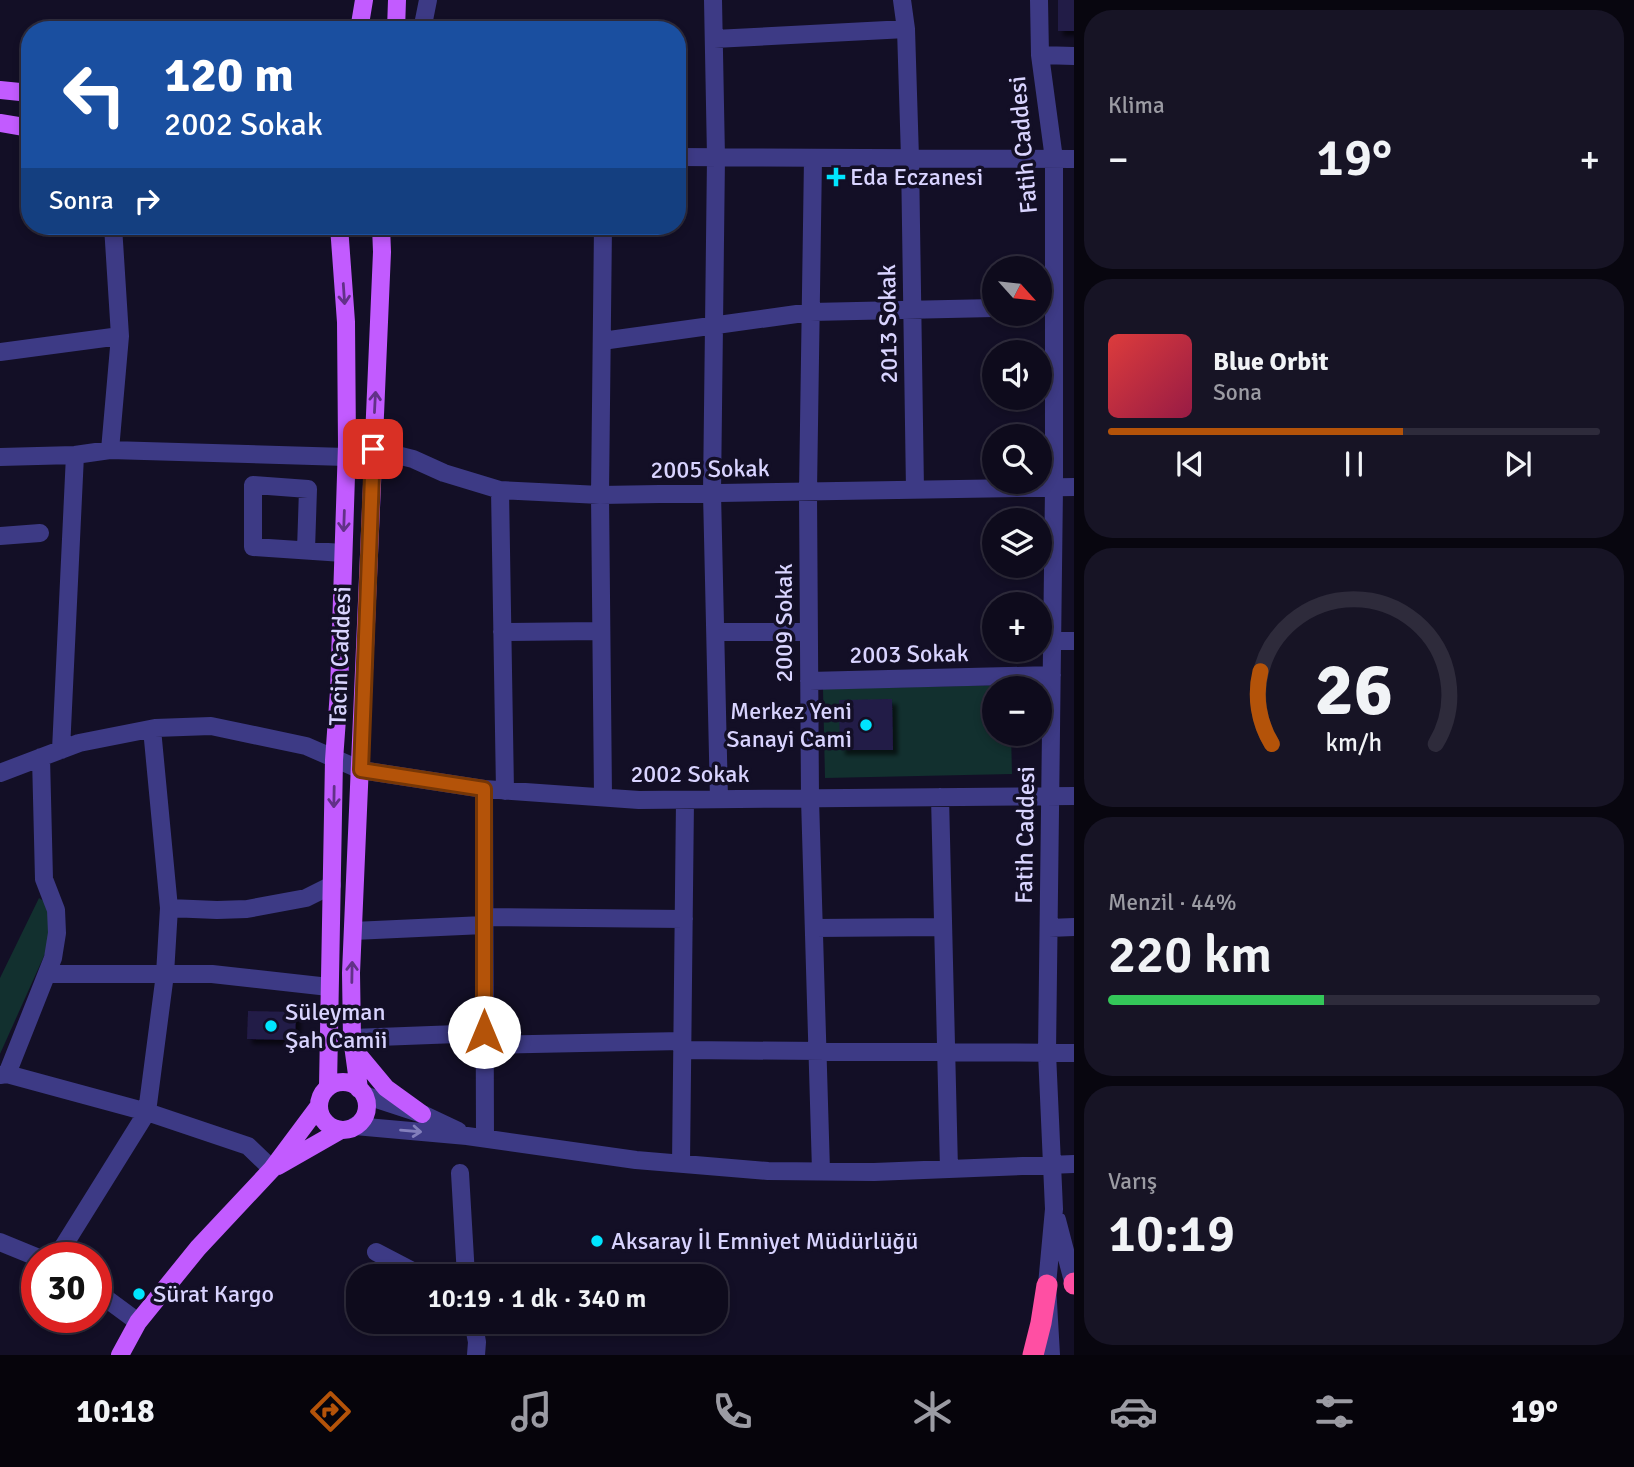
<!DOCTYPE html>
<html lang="tr">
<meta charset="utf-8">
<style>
:root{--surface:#0e0b1c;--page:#171425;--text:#f1f3f6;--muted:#9b9ba3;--line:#2e2b3b;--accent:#b45309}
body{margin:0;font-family:Signika,sans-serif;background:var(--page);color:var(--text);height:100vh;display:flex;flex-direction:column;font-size:26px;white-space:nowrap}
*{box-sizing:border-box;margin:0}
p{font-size:23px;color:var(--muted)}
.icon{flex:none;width:38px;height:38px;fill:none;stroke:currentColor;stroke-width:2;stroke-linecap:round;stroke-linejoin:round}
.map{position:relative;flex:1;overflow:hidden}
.sheet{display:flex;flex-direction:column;gap:10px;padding:10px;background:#08060f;width:560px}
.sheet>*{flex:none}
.guide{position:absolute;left:21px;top:21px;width:665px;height:214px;border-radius:28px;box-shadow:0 4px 10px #0003,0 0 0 2px var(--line);background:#1a4fa0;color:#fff;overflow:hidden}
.needle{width:46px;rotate:117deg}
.controls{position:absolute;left:982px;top:256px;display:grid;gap:14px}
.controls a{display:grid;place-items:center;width:70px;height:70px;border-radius:50%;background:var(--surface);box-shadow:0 4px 10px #0003,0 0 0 2px var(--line);font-size:35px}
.speed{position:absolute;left:21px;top:1242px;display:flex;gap:14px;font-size:35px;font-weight:700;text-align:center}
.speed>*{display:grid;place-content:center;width:91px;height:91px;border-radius:50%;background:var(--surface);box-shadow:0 4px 10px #0003,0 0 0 2px var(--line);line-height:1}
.speed .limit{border:10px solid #d22;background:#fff;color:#111}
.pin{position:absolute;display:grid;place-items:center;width:60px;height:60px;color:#fff;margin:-30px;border-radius:14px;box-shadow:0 4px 10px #0006}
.me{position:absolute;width:77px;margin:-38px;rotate:0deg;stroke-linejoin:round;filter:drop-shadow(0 0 5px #0008)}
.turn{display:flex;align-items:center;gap:24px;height:147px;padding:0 28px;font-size:32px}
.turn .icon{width:91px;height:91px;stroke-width:2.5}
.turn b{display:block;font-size:49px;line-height:60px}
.then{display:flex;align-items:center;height:66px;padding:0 28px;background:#0003;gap:14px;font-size:26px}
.big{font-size:52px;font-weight:600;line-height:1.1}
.sheet .widget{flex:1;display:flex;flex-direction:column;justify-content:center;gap:10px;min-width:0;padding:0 24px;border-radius:28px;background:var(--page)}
.sheet .dial{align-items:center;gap:0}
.dial svg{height:182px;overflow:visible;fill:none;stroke:var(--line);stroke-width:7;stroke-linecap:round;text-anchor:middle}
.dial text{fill:var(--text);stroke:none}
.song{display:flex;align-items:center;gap:21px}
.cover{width:84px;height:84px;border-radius:10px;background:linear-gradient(135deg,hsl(0 70% 55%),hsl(340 70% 35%))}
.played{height:7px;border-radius:4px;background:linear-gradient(90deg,var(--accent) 60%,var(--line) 60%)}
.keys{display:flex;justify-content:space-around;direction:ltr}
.heat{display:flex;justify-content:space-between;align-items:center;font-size:38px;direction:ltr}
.charge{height:10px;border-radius:5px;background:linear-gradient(90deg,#34c759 44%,var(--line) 0)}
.trip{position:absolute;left:346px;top:1264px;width:382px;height:70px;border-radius:28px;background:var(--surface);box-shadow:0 4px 10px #0003,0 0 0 2px var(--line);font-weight:600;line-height:70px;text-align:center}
.tab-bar{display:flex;height:112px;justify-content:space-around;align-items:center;background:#06040b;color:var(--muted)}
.tab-bar .icon{width:49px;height:49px}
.tab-bar .active{color:var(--accent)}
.tab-bar b{font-size:32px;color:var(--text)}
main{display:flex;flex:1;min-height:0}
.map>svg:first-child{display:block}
</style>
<main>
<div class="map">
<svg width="1074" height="1355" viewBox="0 0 1074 1355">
<defs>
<filter id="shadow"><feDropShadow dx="5" dy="5" stdDeviation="2" flood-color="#0009"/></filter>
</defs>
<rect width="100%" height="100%" fill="#130f26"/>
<!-- green -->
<path fill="#12302f" d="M 1011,685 L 1011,688 L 994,688 L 994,733 L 1011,733 L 1012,774 L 825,778 L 823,689 Z
M 39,898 L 48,904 L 48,947 L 0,1054 L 0,978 Z"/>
<!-- building -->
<path fill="#241b47" filter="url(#shadow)" d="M 1058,0 L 1074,0 L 1074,31 L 1058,31 Z
M 892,699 L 893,750 L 840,750 L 839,700 Z
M 248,1011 L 296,1012 L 295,1040 L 247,1039 Z"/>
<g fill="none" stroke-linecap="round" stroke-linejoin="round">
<!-- minor -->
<path stroke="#3d3a85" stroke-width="18" d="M 713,0 L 716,157 L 712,493 L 719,799
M 902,0 L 906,29 L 910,158 L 915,490
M 1039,0 L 1040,55 L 1054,159 L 1054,488 L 1047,1053 L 1054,1209 L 1047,1285 L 1051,1355
M 422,30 L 428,0
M 714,39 L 906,29
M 1040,55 L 1074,56
M 677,157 L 1074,159
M 813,158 L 808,492 L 810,799 L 821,1171
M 603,226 L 600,495 L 603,797
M 602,341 L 811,312 L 994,308
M 0,352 L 120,336
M 373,449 L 413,459 L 444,473 L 500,490 L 600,495 L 1074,487
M 110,450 L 120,336 L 113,226
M 0,457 L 75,455 L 110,450 L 346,457
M 500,490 L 505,791
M 0,536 L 40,533
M 306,550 L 308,489 L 253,485 L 253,547 L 343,553
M 502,632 L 601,631
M 716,632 L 809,632
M 1052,641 L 1074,641
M 809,681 L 1052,675
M 152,729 L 169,908 L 217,910 L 247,909 L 306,898 L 332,885
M 61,750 L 75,455
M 0,773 L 79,743 L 155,728 L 211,726 L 306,746 L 361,770 L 484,789 L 639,800 L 1074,796
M 484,789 L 485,1138
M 940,797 L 949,1169
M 484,917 L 684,919
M 814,928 L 943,927
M 1049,928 L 1074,927
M 353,931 L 484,925
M 47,974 L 212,974 L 329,987
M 352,1038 L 484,1033
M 484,1045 L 682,1041
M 682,1050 L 1074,1053
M 7,1074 L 53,958 L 57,933 L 56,910 L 44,879 L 41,757
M 0,1075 L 7,1074 L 147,1112 L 248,1146 L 272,1169
M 364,1095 L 422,1114 L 458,1131
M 355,1126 L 467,1136 L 636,1160 L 768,1171 L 874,1172 L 1074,1164
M 681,1164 L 685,800
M 460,1173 L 466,1276
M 1057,1220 L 1074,1285
M 0,1242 L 39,1258
M 376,1252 L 422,1276
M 56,1258 L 147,1112 L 165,974 L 169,908
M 96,1291 L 138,1322
M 473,1321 L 477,1342 L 476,1355"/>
<!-- major -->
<path stroke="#c25bff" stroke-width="18" d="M 359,30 L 364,0
M 396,30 L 397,0
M 0,90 L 30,93
M 0,123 L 30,128
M 356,1052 L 386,1088 L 422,1114
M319 1106a24 24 0 1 1 48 0a24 24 0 1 1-48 0Z
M 328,1087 L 334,760 L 339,691 L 347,445 L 346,322 L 339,226
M 359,1089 L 352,1038 L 351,973 L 382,252 L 381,226
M 278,1166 L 341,1130
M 120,1355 L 138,1322 L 198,1248 L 272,1169 L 319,1106"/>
<!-- highway -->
<path stroke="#ff4fa3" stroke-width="21" d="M 1074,1283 L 1074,1284
M 1033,1355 L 1041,1323 L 1047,1285"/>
</g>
<!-- one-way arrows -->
<defs><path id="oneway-shaft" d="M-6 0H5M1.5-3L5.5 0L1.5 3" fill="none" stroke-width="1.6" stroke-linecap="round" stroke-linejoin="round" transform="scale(1.75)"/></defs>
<g stroke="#623188">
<use href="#oneway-shaft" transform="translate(344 294) rotate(86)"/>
<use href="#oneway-shaft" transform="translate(375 402) rotate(-87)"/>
<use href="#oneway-shaft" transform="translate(344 521) rotate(92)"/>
<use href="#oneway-shaft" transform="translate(334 797) rotate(91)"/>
<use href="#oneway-shaft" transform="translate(352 972) rotate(-89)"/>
</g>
<use stroke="#837fbc" href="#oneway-shaft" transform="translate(411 1131) rotate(5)"/>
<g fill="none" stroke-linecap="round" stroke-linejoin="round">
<defs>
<path id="route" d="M 373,449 L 361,770 L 484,789 L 484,1032"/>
</defs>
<!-- route casing -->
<use href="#route" stroke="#753606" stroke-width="18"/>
<!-- route -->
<use href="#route" stroke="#b45309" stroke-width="12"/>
</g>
<!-- markers -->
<g fill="#00e5ff" stroke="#130f26" stroke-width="2.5">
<path d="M832.5 166.5h7v7h7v7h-7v7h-7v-7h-7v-7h7z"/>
<circle cx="866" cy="725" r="7"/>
<circle cx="271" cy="1026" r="7"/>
<circle cx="597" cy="1241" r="7"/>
<circle cx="139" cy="1294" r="7"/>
</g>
<g text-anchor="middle" stroke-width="7" stroke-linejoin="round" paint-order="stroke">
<!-- street labels -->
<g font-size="24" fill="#d9d4ff" stroke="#130f26">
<text transform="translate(1023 145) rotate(-95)" y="8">Fatih Caddesi</text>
<text transform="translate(888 324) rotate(-91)" y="8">2013 Sokak</text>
<text transform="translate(710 469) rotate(-1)" y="8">2005 Sokak</text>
<text transform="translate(784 623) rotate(-90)" y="8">2009 Sokak</text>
<text transform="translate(909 654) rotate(-1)" y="8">2003 Sokak</text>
<text transform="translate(340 656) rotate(-88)" y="8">Tacin Caddesi</text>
<text x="690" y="782">2002 Sokak</text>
<text transform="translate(1025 835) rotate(-89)" y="8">Fatih Caddesi</text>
</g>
<!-- poi labels -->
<g font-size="24" fill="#d9d4ff" stroke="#130f26" text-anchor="start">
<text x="850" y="185">Eda Eczanesi</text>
<text x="852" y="719" text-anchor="end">Merkez Yeni<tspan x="852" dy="28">Sanayi Cami</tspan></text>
<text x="285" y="1020">Süleyman<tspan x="285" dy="28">Şah Camii</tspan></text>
<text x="611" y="1249">Aksaray İl Emniyet Müdürlüğü</text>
<text x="153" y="1302">Sürat Kargo</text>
</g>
</g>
</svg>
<div class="controls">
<a><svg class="needle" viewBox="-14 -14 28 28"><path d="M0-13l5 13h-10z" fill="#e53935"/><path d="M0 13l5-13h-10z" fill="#9b9ba3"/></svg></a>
<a><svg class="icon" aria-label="sound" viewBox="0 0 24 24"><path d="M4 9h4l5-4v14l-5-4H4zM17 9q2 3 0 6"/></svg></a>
<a><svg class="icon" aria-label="search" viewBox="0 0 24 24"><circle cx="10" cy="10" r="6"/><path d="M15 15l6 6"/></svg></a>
<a><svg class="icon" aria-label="layers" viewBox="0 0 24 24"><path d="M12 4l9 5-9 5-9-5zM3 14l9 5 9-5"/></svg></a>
<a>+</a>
<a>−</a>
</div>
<div class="speed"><div class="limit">30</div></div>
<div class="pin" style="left:373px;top:449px;background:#d93025"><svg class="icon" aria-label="arrive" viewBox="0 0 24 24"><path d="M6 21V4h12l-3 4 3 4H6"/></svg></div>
<svg class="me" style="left:484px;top:1032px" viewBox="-20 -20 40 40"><circle r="19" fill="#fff"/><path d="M0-13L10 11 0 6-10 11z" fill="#b45309"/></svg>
<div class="trip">10:19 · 1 dk · 340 m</div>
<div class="guide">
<div class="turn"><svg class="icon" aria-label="left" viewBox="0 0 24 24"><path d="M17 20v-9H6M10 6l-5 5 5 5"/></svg><div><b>120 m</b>2002 Sokak</div></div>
<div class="then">Sonra<svg class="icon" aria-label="right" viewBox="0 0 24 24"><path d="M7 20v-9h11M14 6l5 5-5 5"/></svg></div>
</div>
</div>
<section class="sheet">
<div class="widget"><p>Klima</p>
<div class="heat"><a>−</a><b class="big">19°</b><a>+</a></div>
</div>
<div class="widget">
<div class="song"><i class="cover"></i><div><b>Blue Orbit</b><p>Sona</p></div></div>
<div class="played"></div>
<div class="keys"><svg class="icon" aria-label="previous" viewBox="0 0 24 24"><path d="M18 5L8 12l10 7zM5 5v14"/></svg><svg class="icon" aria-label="pause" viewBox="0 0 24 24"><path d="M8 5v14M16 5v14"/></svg><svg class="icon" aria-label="next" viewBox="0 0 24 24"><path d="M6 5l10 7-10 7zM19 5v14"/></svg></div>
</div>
<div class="widget dial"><svg viewBox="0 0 100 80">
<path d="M14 69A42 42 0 1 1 86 69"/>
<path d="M14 69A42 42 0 0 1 9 37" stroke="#b45309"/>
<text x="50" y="56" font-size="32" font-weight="700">26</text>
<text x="50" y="72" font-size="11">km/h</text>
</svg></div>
<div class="widget"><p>Menzil · 44%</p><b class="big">220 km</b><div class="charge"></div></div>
<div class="widget"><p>Varış</p><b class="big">10:19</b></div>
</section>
</main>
<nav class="tab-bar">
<b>10:18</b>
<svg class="icon active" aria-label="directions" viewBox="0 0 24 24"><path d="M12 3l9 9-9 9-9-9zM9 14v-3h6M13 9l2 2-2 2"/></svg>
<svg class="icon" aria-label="music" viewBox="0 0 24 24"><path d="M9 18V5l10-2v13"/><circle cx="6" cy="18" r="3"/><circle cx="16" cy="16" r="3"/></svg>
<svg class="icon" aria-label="phone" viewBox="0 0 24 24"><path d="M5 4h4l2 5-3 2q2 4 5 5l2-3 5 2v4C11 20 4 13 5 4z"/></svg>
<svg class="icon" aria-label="climate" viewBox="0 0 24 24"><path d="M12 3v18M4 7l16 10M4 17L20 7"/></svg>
<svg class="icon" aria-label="car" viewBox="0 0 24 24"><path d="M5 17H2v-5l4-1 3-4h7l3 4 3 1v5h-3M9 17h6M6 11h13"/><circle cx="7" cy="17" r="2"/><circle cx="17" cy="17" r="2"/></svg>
<svg class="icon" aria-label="filters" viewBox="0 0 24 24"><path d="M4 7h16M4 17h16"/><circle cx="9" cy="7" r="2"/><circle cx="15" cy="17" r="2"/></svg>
<b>19°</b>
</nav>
